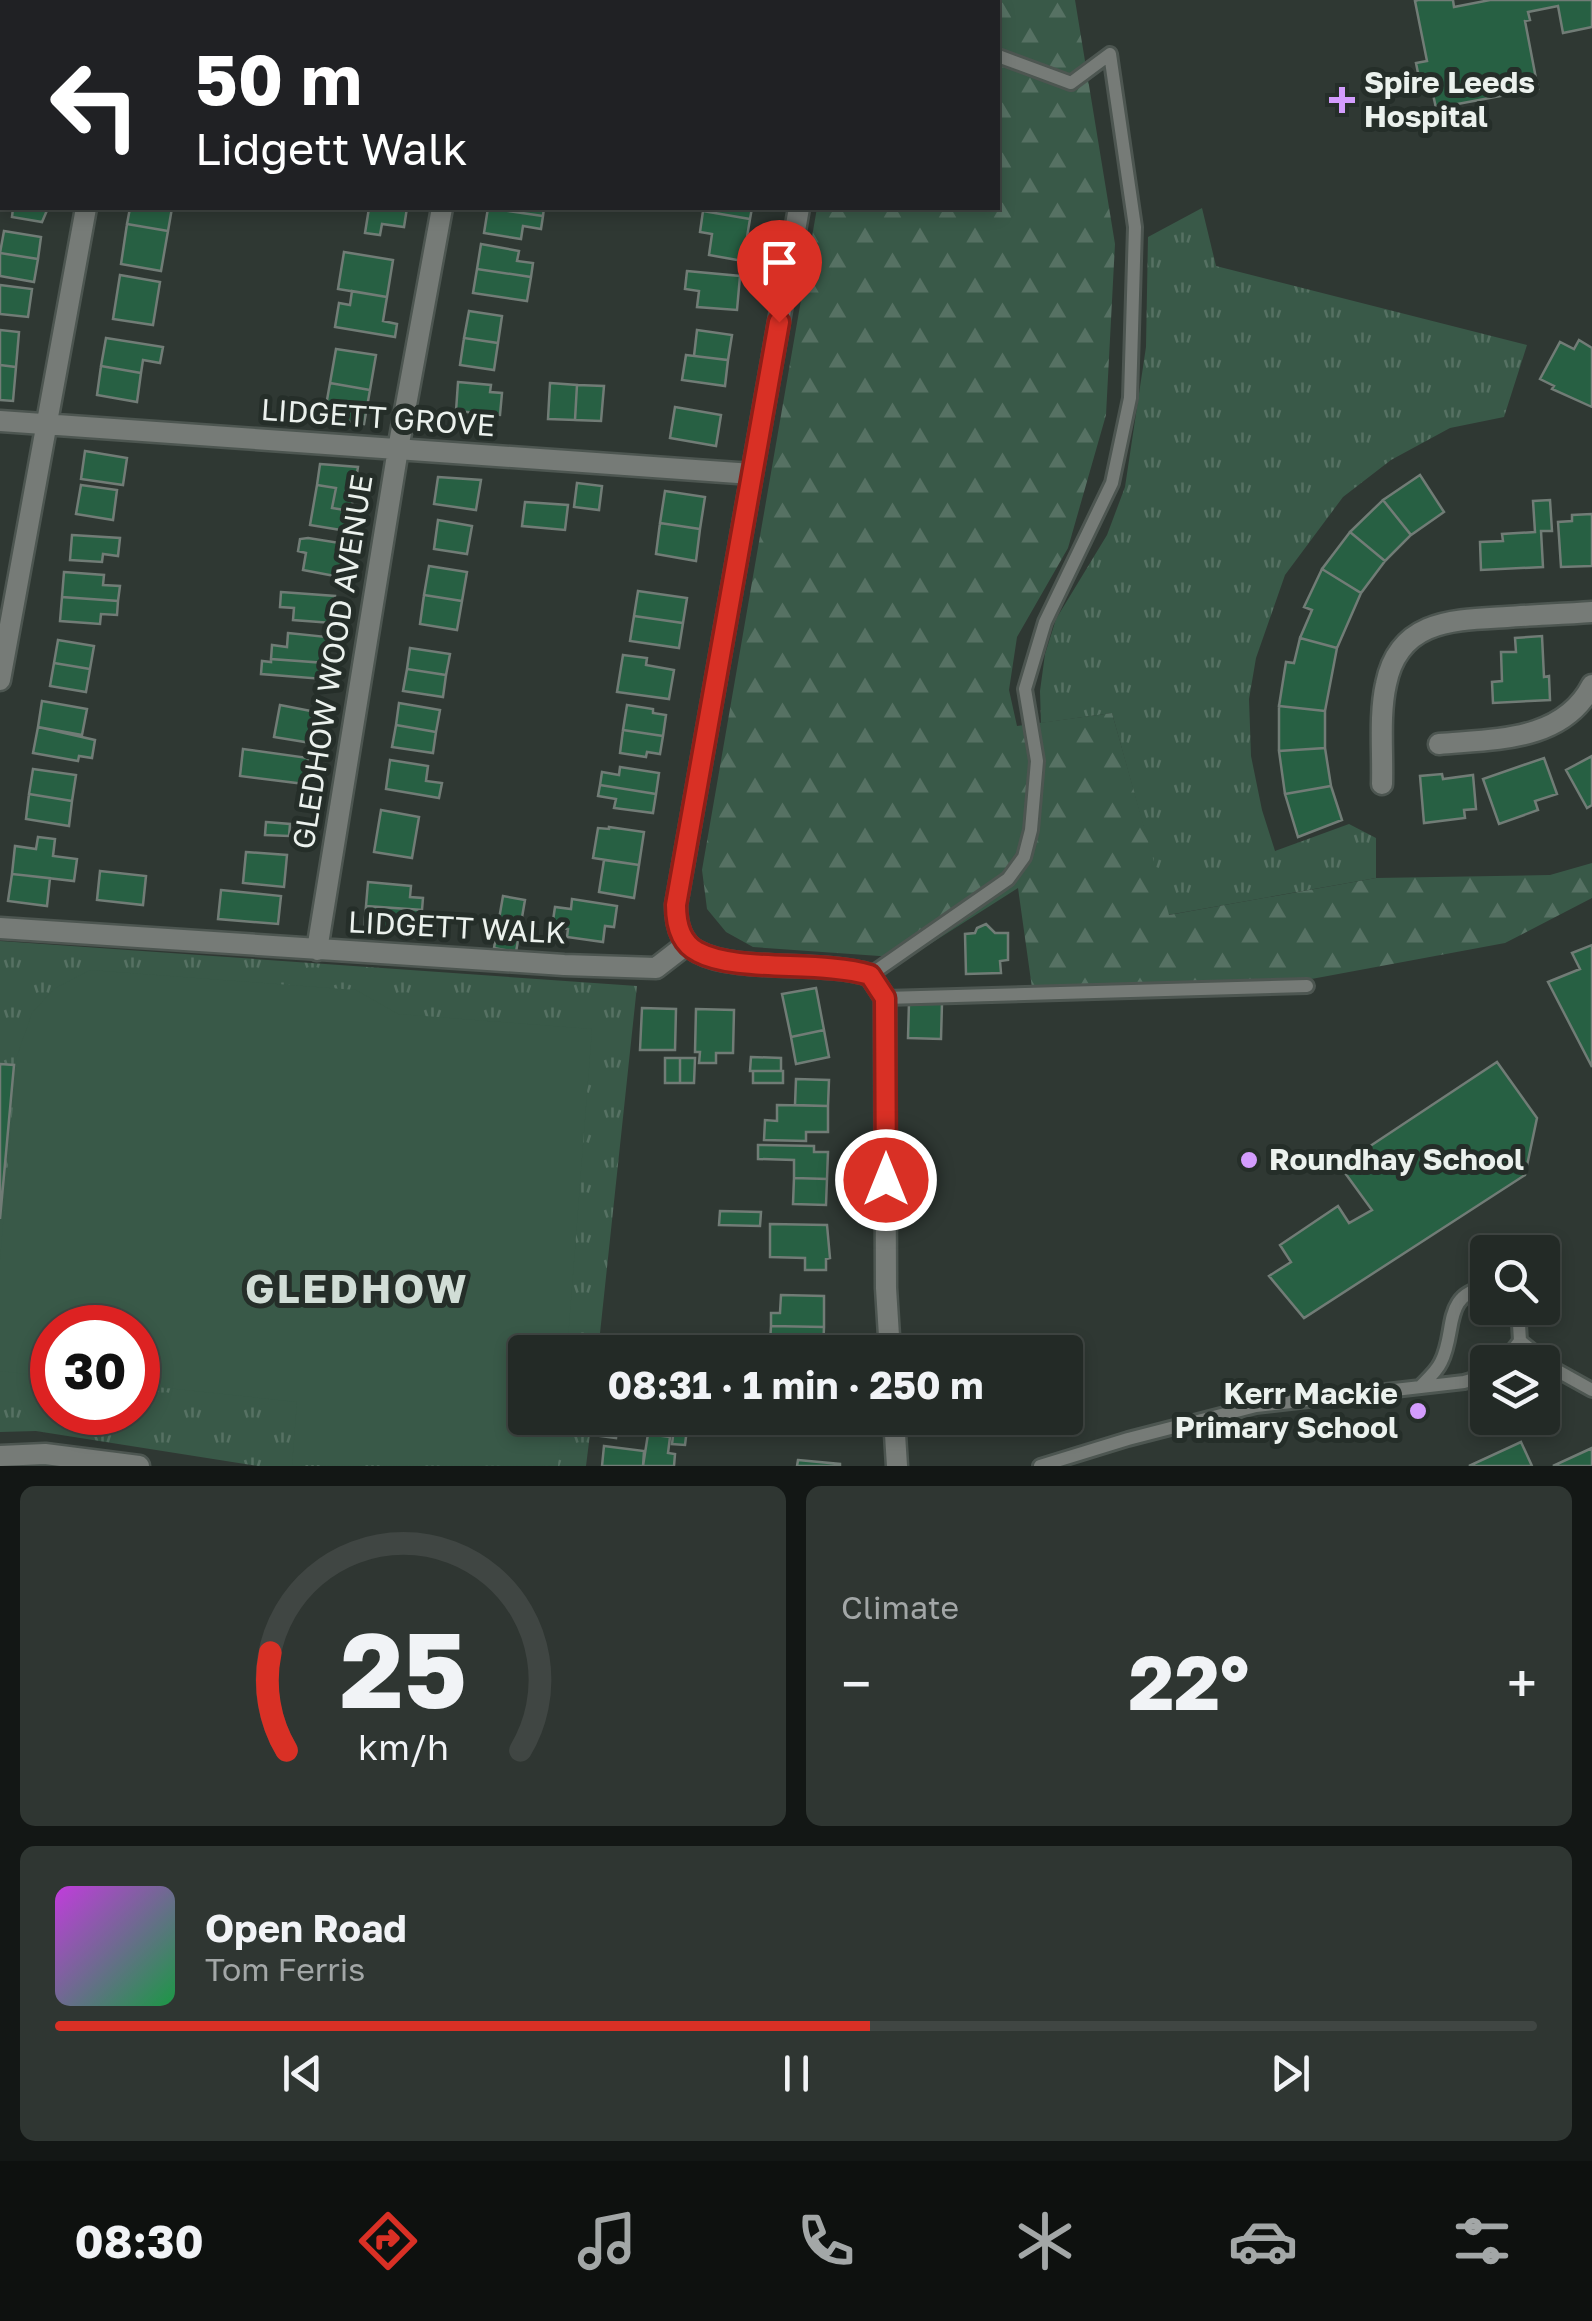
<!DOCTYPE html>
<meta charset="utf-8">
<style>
:root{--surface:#232a26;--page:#2f3632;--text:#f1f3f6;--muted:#a3a7a7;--line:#404643;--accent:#d93025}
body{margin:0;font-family:"Golos Text",sans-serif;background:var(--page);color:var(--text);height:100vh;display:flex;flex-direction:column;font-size:38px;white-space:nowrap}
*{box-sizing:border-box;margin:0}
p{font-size:32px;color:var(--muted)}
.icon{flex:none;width:55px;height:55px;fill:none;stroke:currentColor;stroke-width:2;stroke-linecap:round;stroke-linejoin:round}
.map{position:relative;height:1466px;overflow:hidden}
.details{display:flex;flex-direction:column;gap:20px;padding:20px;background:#131715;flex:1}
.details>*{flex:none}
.banner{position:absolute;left:0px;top:0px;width:1000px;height:210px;box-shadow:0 5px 15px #0003,0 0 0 2px var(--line);background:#202124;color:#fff;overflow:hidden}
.tools{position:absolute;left:1470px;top:1235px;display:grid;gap:20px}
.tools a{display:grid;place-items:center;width:90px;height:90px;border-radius:10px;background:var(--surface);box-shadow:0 5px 15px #0003,0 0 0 2px var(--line);font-size:50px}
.speed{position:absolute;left:30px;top:1305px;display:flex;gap:20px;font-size:50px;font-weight:700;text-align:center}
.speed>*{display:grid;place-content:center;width:130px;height:130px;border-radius:50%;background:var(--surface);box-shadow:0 5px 15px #0003,0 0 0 2px var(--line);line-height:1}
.speed .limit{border:15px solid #d22;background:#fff;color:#111}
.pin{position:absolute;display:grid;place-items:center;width:85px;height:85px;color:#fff;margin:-102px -42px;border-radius:50% 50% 50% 0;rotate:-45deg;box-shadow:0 0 10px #0007}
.pin .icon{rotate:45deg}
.me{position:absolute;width:110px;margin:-55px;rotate:0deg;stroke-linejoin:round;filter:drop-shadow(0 0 8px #0008)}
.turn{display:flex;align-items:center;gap:35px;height:210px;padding:0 30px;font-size:45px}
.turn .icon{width:130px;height:130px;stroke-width:2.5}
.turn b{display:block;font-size:70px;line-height:85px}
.big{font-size:75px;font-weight:700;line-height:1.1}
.details .tile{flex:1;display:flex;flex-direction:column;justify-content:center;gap:15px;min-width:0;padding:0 35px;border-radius:15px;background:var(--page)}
.details .dial{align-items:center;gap:0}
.dial svg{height:260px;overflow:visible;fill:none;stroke:var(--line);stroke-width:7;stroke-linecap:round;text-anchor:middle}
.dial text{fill:var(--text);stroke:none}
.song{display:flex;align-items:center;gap:30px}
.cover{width:120px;height:120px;border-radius:15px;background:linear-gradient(135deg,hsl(290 70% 55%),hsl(140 70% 35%))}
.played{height:10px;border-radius:5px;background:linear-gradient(90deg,var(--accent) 55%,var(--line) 55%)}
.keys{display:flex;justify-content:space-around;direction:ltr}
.heat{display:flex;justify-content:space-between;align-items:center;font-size:55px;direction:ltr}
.details .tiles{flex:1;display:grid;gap:20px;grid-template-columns:1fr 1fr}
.tile:last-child{grid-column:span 2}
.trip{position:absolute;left:508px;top:1335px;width:575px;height:100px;border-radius:10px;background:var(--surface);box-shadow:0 5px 15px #0003,0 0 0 2px var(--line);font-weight:700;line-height:100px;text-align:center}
.tabs{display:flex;height:160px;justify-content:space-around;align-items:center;background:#0e110f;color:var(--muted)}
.tabs .icon{width:70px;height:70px}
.tabs .on{color:var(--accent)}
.tabs b{font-size:45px;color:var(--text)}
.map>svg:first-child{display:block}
</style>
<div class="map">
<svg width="1592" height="1466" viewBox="0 0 1592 1466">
<defs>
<pattern id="grass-tufts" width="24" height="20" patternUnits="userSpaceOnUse" patternTransform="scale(2.5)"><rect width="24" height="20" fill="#395948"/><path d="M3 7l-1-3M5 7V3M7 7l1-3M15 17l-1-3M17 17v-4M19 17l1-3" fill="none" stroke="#567163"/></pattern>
<pattern id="forest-firs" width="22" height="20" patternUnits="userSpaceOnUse" patternTransform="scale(2.5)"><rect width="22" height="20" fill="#395948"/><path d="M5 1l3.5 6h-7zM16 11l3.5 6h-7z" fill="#567163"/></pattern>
</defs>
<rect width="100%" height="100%" fill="#2f3833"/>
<!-- grass -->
<path fill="url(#grass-tufts)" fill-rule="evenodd" d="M 1202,208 L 1216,266 L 1527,345 L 1504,417 L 1450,428 L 1391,460 L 1343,497 L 1285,575 L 1256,658 L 1249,699 L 1251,756 L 1262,810 L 1275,851 L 1349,824 L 1376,838 L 1376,878 L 1168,915 L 1112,713 L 1041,723 L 1040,691 L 1045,654 L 1056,619 L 1107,535 L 1125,487 L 1146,347 L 1148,237 Z
M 0,941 L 637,986 L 598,1352 L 525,1352 L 525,1418 L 592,1418 L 586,1466 L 258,1466 L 36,1431 L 0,1432 ZM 52,1328 L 138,1328 L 138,1412 L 52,1412 Z"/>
<!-- forest -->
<path fill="url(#forest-firs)" d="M 917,0 L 1075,0 L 1115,244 L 1106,415 L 1068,548 L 1017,637 L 1009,690 L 1017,726 L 1112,713 L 1169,915 L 1376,878 L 1550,875 L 1592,863 L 1592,898 L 1505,943 L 1306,980 L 1032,988 L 1018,888 L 908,958 L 753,947 L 726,932 L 707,909 L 702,870 L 817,208 L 998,208 L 998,2 L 916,2 Z"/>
<!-- garden -->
<path fill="#395948" d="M 90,970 L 356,990 L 398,1014 L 592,1029 L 567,1352 L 525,1352 L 525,1418 L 562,1418 L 558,1466 L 292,1465 L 297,1402 L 138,1385 L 138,1328 L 52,1328 L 52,1377 L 0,1371 L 0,1260 L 17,1056 L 32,1013 L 54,989 Z"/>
<!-- building -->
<path fill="#276043" stroke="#717c76" stroke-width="2.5" d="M 1418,0 L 1453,0 L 1454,7 L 1490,0 L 1592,0 L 1592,27 L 1563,33 L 1558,6 L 1528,12 L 1530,20 L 1525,21 L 1538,89 L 1436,108 L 1431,85 L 1421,88 L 1416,63 L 1427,61 L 1415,1 Z
M 13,208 L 48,208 L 42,222 L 12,217 Z
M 130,208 L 172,208 L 168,231 L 127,224 Z
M 369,208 L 407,208 L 404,227 L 382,224 L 380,235 L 365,233 Z
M 488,208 L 544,208 L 543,216 Z
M 488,208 L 543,216 L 541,229 L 523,226 L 521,239 L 484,233 Z
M 704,208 L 752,208 L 750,219 L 703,211 Z
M 703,211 L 750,219 L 743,261 L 709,255 L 712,234 L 700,232 Z
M 127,224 L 168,231 L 161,271 L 121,264 Z
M 4,231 L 41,237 L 38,259 L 0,253 Z
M 481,244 L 519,251 L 517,261 L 533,263 L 531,277 L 477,269 Z
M 344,252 L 393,260 L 387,297 L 338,289 Z
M 0,253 L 38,259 L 34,282 L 0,276 Z
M 477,269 L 531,277 L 527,301 L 473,293 Z
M 687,271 L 740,276 L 737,310 L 697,307 L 699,291 L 685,289 Z
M 120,275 L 160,282 L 153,325 L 113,319 Z
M 0,285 L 32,289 L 28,317 L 0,314 Z
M 352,291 L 387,297 L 383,321 L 397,324 L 395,337 L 335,327 L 339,303 L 350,305 Z
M 469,311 L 502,316 L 498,343 L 464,338 Z
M 0,330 L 19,332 L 16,367 L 0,365 Z
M 697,330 L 732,335 L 728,360 L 694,356 Z
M 106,338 L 163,347 L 160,363 L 143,360 L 141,373 L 101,366 Z
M 464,338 L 498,343 L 494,370 L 460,365 Z
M 1579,340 L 1592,348 L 1592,407 L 1552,389 L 1554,386 L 1540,379 L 1560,342 L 1574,349 Z
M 336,349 L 376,355 L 370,390 L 330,383 Z
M 686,355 L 728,360 L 725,386 L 682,380 Z
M 0,365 L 16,367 L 13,401 L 0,400 Z
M 101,366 L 141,373 L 137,402 L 97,395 Z
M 458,382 L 491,385 L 490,392 L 502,393 L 500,415 L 456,411 Z
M 330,383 L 370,390 L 364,424 L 324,417 Z
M 550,383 L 577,385 L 575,420 L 548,419 Z
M 577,385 L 604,386 L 601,421 L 575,420 Z
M 675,407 L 721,415 L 716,446 L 670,438 Z
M 85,451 L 127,458 L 123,485 L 81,479 Z
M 320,464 L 358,467 L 351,511 L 332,508 L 336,488 L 317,485 Z
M 1420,475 L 1444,512 L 1411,535 L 1383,500 Z
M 438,477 L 481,480 L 476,510 L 434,504 Z
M 577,483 L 602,486 L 599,510 L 574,507 Z
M 81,485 L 117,490 L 113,520 L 76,514 Z
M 317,485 L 336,488 L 332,508 L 351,511 L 347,531 L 310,525 Z
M 665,491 L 705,497 L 700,529 L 660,523 Z
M 1383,500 L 1411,535 L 1385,561 L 1350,532 Z
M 1550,500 L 1552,531 L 1541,531 L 1543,567 L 1481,570 L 1480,542 L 1503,541 L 1502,534 L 1535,532 L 1533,501 Z
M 525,502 L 568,505 L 565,530 L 522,526 Z
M 1592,514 L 1592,566 L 1561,567 L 1558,522 L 1572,521 L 1572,515 Z
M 438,520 L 472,526 L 467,554 L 434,549 Z
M 660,523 L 700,529 L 696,561 L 656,554 Z
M 1350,532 L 1385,561 L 1361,593 L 1322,569 Z
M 72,535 L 120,538 L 118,556 L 103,554 L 102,562 L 70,560 Z
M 308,538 L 346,544 L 340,577 L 303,570 L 306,553 L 298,551 L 300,539 Z
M 429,566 L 467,572 L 462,601 L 424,595 Z
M 1322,569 L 1361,593 L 1337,648 L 1300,638 L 1312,610 L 1304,607 Z
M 64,572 L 104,575 L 103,585 L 120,586 L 118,601 L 62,597 Z
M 638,591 L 687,598 L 683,623 L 634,616 Z
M 281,592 L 335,596 L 332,623 L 293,620 L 294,608 L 280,607 Z
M 424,595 L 462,601 L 457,630 L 420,624 Z
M 62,597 L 118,601 L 117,615 L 101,614 L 100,624 L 60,621 Z
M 634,616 L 683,623 L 679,648 L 630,641 Z
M 288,633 L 327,637 L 325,663 L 271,659 L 272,645 L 287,647 Z
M 1542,636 L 1544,677 L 1549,676 L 1550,700 L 1493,703 L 1492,682 L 1502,681 L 1501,652 L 1516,652 L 1515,638 Z
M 1300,638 L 1337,648 L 1325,711 L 1279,706 L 1286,662 L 1294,663 Z
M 58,640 L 94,646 L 90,669 L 54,663 Z
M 410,648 L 450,654 L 446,675 L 407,669 Z
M 623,655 L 647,658 L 646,665 L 674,670 L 669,699 L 617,692 Z
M 271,659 L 325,663 L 323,679 L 261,674 L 262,661 L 271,662 Z
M 54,663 L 90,669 L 86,692 L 50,686 Z
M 407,669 L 446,675 L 443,697 L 403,691 Z
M 42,701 L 87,709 L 82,735 L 38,727 Z
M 399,703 L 440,710 L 436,732 L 396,725 Z
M 280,705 L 316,712 L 311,743 L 274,737 Z
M 627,705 L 653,709 L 653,713 L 666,715 L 663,736 L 623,730 Z
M 1279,706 L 1325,711 L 1325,748 L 1279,751 Z
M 396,725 L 436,732 L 433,753 L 392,747 Z
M 38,727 L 95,740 L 92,758 L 79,756 L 78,761 L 33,753 Z
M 623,730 L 663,736 L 660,754 L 647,752 L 646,757 L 620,753 Z
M 1325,748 L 1331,786 L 1285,794 L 1279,751 Z
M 243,749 L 308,758 L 305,784 L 240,776 Z
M 1592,756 L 1592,805 L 1587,808 L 1566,770 Z
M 1544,758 L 1557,794 L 1535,801 L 1538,810 L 1499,824 L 1483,779 Z
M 390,760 L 428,766 L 426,781 L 442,783 L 439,798 L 386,789 Z
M 620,767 L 659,773 L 656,794 L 600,785 L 602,772 L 619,775 Z
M 33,769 L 76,775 L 72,801 L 29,794 Z
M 1442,774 L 1443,779 L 1473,775 L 1476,809 L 1464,810 L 1465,818 L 1424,823 L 1420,776 Z
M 600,785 L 656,794 L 653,813 L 614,808 L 616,799 L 598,796 Z
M 1331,786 L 1342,820 L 1298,837 L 1285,794 Z
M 29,794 L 72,801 L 69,826 L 26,819 Z
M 381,810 L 419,817 L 412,858 L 374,852 Z
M 266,822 L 290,824 L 289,836 L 265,835 Z
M 609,827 L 644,832 L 639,865 L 593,858 L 598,828 L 609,829 Z
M 38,837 L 55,839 L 53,856 L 77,859 L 74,881 L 12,874 L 15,846 L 36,849 Z
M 246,852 L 287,855 L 284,887 L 243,883 Z
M 604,860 L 639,865 L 634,898 L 599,892 Z
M 100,871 L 146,876 L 143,905 L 97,900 Z
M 12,874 L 50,878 L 47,906 L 8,901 Z
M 368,882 L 411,886 L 410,897 L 423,898 L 422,910 L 366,906 Z
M 221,890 L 281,896 L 278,924 L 218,919 Z
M 503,896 L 525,900 L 516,952 L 494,948 Z
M 572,899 L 617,906 L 614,927 L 605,926 L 603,942 L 567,937 L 568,929 L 552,927 L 555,907 L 571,909 Z
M 366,906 L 422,910 L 421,923 L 408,921 L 407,932 L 364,929 Z
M 986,924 L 995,933 L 1008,933 L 1008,960 L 1000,961 L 1001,973 L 966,974 L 965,934 L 975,933 L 977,928 Z
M 1592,945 L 1592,1067 L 1548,982 L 1580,969 L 1572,953 Z
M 816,988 L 824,1030 L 791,1037 L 782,994 Z
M 909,1002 L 942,1003 L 941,1039 L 908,1038 Z
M 642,1008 L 676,1009 L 675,1050 L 640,1050 Z
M 696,1009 L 734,1010 L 733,1053 L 716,1053 L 716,1063 L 699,1063 L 700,1052 L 695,1052 Z
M 824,1030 L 829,1057 L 796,1064 L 791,1037 Z
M 751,1057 L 781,1058 L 781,1071 L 750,1071 Z
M 665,1058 L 680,1058 L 680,1083 L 665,1083 Z
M 680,1058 L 695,1058 L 694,1083 L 680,1083 Z
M 1497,1062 L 1537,1118 L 1525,1175 L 1304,1318 L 1269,1276 L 1291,1262 L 1280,1245 L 1338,1206 L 1349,1223 L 1372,1210 L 1340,1166 Z
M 0,1064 L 14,1065 L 0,1219 Z
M 753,1071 L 783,1071 L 783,1083 L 753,1083 Z
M 796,1079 L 829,1080 L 828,1106 L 795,1105 Z
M 777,1105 L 828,1106 L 828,1132 L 806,1132 L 806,1141 L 764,1140 L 765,1120 L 777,1121 Z
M 758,1145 L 814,1146 L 814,1152 L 828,1152 L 827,1179 L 794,1178 L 794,1160 L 758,1159 Z
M 794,1178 L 827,1179 L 826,1205 L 793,1204 Z
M 720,1211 L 761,1212 L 760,1226 L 719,1225 Z
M 770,1224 L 827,1225 L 830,1258 L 826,1259 L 826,1270 L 805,1270 L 805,1258 L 770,1257 Z
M 781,1295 L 824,1296 L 824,1327 L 771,1326 L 771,1313 L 780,1313 Z
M 771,1326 L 824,1327 L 823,1352 L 779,1352 L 780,1343 L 770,1343 Z
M 602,1418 L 618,1418 L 616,1438 L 600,1436 Z
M 675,1420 L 688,1421 L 685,1445 L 672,1444 Z
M 648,1434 L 670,1437 L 668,1453 L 675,1454 L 674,1466 L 643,1466 Z
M 1521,1442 L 1532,1466 L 1469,1466 Z
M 604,1446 L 644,1451 L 643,1466 L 602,1466 Z
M 1592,1448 L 1592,1466 L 1553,1466 Z
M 798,1460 L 840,1464 L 840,1466 L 797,1466 Z"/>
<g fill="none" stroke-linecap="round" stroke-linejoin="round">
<defs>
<path id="service" d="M 923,0 L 926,2
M 870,975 L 1008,879 L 1024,857 L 1031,830 L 1037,761 L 1025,689 L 1045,622 L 1112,483 L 1130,398 L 1135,227 L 1110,54 L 1071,83 L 998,56
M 885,998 L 1307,986
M 1520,1341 L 1556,1370 L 1592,1390
M 1504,1362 L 1520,1341 L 1518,1308
M 1420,1387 C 1427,1380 1437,1371 1441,1362 C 1457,1331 1441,1294 1488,1287
M 1040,1466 L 1128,1439 L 1256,1406 L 1464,1382 L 1488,1375"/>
<path id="minor" d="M 123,2 L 124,0
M 480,2 L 480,0
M 835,2 L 835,0
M 799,208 L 676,905 C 676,923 680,943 698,952 C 736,973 822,960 870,975 L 885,998 L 886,1288 L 890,1352
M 0,421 L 752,474
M 0,680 L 86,208
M 1439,744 C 1494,739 1563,742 1592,685
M 1382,784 C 1383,752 1379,715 1386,684 C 1399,619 1454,620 1507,617 C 1536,615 1564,614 1592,612
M 0,928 L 564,965 L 656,968 L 687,944
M 317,950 L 398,449 L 442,208
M 894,1418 L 897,1466"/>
<path id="tertiary" d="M 0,1456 L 45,1454 L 139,1466"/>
</defs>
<!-- service casing -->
<use href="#service" stroke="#4d5651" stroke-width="18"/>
<!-- minor casing -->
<use href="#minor" stroke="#4d5651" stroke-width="25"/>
<!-- tertiary casing -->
<use href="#tertiary" stroke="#4d5651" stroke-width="25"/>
<!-- service -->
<use href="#service" stroke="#767b77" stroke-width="12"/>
<!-- minor -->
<use href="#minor" stroke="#767b77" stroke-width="20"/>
<!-- tertiary -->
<use href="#tertiary" stroke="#767b77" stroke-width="20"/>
</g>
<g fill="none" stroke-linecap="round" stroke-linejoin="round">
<defs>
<path id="route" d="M 779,322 L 676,905 C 676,923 680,943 698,952 C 737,973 821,960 870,975 L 885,998 L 886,1180"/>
</defs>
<!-- route casing -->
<use href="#route" stroke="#8d1f18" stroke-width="25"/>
<!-- route -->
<use href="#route" stroke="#d93025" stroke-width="18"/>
</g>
<!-- markers -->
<g fill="#d39cfd" stroke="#252e29" stroke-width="4">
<path d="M1337 85h10v10h10v10h-10v10h-10v-10h-10v-10h10z"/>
<circle cx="1249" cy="1160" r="10"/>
<circle cx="1418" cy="1411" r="10"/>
</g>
<g text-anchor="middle" stroke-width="10" stroke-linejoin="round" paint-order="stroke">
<!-- poi labels -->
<g font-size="30" font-weight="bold" fill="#ebf1ed" stroke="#252e29" text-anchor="start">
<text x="1364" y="93">Spire Leeds<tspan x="1364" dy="34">Hospital</tspan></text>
<text x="1269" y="1170">Roundhay School</text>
<text x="1398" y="1404" text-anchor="end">Kerr Mackie<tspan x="1398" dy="34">Primary School</tspan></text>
</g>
<!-- street labels -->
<g font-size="30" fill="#ebf1ed" stroke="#252e29">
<text transform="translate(378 418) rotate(4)" y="10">LIDGETT GROVE</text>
<text transform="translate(333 662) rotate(-81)" y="10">GLEDHOW WOOD AVENUE</text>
<text transform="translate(457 928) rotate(3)" y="10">LIDGETT WALK</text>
</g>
<!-- district labels -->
<g font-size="40" font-weight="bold" letter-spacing="2.5" fill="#d1ddd6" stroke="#252e29">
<text x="357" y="1303">GLEDHOW</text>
</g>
</g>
</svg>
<div class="tools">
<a><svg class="icon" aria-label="search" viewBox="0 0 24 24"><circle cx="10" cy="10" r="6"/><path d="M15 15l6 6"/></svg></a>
<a><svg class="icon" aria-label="layers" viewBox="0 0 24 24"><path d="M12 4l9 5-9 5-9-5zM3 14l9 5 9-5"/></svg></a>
</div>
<div class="speed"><div class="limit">30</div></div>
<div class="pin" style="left:779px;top:322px;background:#d93025"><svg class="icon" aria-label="arrive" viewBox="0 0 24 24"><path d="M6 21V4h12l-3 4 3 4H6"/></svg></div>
<svg class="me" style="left:886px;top:1180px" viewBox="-20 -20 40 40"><circle r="17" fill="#d93025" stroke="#fff" stroke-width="3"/><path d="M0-11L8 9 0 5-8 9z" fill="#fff"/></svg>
<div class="trip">08:31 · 1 min · 250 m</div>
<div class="banner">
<div class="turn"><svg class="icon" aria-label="left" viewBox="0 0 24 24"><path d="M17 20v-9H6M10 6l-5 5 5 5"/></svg><div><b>50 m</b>Lidgett Walk</div></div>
</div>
</div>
<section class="details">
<div class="tiles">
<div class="tile dial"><svg viewBox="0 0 100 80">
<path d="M14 69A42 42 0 1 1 86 69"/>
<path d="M14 69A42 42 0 0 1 9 39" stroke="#d93025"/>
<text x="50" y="56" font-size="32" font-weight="700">25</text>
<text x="50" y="72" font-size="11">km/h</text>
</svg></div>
<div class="tile"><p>Climate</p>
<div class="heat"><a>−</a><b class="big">22°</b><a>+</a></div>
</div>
<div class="tile">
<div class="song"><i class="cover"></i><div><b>Open Road</b><p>Tom Ferris</p></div></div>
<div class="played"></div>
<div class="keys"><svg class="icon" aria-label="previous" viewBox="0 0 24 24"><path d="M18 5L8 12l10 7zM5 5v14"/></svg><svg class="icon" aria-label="pause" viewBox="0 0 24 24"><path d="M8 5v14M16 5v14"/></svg><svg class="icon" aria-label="next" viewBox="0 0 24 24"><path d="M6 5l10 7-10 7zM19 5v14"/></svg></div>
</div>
</div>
</section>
<nav class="tabs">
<b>08:30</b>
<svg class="icon on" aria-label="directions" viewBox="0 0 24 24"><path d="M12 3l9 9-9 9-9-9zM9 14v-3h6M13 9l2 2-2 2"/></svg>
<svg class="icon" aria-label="music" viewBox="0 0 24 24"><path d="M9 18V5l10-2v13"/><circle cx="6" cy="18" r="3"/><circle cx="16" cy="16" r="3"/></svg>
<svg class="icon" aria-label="phone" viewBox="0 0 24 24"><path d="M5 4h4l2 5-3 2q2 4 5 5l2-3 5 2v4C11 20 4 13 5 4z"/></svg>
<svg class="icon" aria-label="climate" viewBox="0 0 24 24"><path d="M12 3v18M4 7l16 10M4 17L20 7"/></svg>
<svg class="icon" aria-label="car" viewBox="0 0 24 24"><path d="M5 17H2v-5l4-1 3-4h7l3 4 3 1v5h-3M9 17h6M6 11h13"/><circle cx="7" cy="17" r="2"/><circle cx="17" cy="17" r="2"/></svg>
<svg class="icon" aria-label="filters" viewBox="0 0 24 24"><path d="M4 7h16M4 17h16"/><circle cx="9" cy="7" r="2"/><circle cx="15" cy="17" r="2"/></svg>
</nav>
